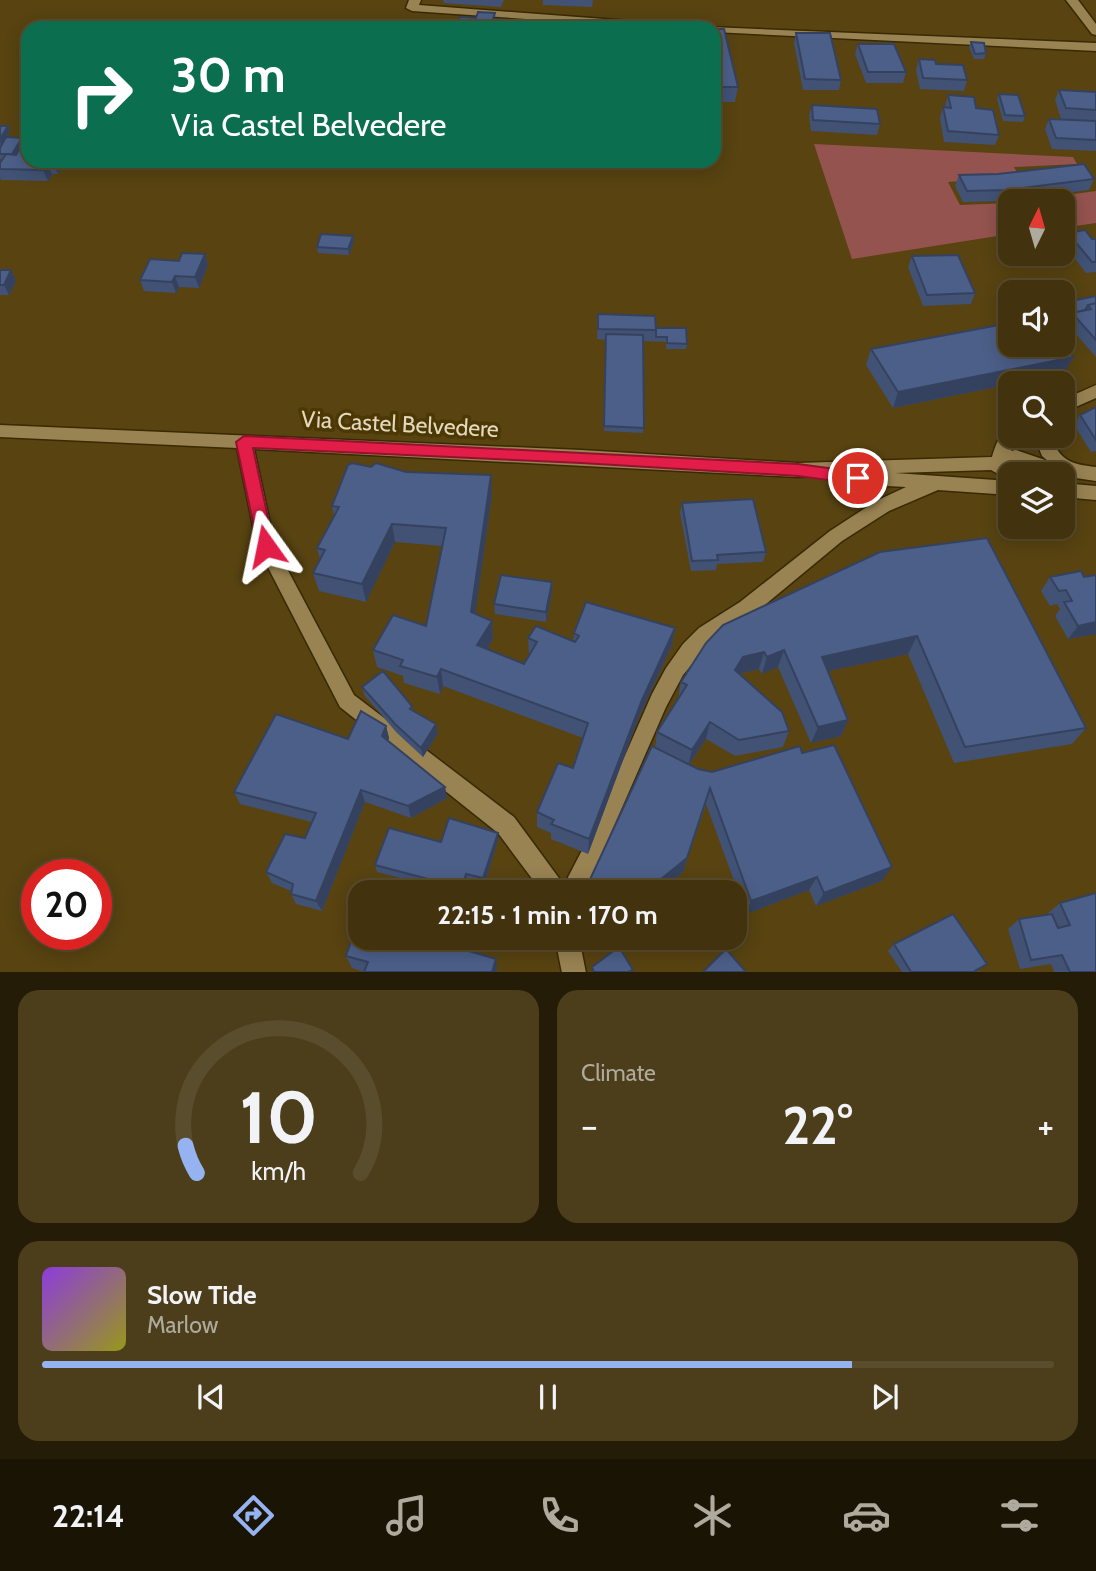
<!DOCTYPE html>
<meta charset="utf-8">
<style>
:root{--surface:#42320d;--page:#4c3e1b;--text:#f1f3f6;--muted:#aeaa9d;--line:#5a4d2e;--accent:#95b2f1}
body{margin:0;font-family:Cabin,sans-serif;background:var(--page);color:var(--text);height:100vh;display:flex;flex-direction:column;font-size:26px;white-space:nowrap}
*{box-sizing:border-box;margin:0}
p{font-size:23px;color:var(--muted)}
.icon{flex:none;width:38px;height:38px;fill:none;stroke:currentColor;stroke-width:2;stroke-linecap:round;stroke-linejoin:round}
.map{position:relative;height:972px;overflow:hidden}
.details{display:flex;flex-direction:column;gap:18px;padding:18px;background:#241c07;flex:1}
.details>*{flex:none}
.guide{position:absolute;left:21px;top:21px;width:700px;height:147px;border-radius:21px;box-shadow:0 4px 18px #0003,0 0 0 2px var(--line);background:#0b6e4f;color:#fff;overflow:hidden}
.needle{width:46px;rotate:5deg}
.tools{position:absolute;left:998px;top:189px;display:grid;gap:14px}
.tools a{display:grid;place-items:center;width:77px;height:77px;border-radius:14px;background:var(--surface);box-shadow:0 4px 18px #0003,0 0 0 2px var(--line);font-size:35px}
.speed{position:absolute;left:21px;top:859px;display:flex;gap:14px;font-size:35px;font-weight:700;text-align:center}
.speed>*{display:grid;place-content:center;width:91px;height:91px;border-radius:50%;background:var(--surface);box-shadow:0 4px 18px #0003,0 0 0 2px var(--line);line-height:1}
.speed .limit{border:10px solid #d22;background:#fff;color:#111}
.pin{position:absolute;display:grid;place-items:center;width:60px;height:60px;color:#fff;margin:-30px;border:4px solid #fff;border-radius:50%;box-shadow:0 2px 7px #0007}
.me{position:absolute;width:77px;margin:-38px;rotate:348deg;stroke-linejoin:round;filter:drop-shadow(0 0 5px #0008)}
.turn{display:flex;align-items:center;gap:24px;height:147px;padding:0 35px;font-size:32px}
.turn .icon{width:91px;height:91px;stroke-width:2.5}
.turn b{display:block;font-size:49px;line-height:60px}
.big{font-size:52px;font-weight:700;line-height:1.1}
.details .widget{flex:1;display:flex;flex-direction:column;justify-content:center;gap:10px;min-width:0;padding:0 24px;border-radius:21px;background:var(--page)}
.details .dial{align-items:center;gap:0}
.dial svg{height:182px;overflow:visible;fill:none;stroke:var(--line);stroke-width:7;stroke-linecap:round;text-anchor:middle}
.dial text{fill:var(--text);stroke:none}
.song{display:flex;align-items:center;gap:21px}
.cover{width:84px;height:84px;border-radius:10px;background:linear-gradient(135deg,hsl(270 70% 55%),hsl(60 70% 35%))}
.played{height:7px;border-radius:4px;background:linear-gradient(90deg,var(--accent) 80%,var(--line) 80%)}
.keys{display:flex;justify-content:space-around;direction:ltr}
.heat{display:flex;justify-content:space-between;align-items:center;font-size:38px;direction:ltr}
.details .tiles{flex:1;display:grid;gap:18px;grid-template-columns:1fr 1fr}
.widget:last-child{grid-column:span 2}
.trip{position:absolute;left:348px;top:880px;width:399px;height:70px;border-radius:21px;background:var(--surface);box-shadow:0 4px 18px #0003,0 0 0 2px var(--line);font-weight:700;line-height:70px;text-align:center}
.tab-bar{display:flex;height:112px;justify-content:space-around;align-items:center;background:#1a1405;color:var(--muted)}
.tab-bar .icon{width:49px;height:49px}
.tab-bar .current{color:var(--accent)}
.tab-bar b{font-size:32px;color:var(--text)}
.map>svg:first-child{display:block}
</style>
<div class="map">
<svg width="1096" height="973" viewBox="0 0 1096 973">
<rect width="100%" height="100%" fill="#584311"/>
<!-- green -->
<path fill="#94534e" d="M 814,144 L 1073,157 L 1077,164 L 1014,167 L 1020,177 L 948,182 L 960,205 L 1010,203 L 1010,234 L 852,259 Z
M 1096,191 L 1096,223 L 1062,228 L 1062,201 L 1021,201 Z"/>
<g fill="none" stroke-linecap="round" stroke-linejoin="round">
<defs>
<path id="minor" d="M 409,0 L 421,0 L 419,5 L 710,27 L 1096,43 L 1096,51 L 714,32 L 714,28 L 655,28 L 412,11 L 406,8 Z
M 1066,0 L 1078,0 L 1096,24 L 1096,35 L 1092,34 Z
M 1096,385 L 1096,398 L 1062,413 L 1062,400 Z
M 0,425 L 581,450 L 798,463 L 992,457 C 995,447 999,433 1010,430 L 1010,436 L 1019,436 L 1011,451 L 1016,450 L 1048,461 L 1042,456 L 1034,436 L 1050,436 C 1061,461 1070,464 1096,467 L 1096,481 L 1062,476 L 1062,474 L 1034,474 L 1028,467 L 1017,463 L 998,474 L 991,470 L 895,473 L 1010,481 L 1010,495 L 938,490 L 889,511 L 842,541 L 754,614 L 708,645 L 683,675 L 666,707 L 585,892 L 542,892 L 498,833 L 340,707 L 257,546 L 237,448 L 0,437 ZM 254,449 L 798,477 L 860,474 L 858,478 L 861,483 L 867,485 L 906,487 L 876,501 L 830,531 L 740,602 L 699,628 L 683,644 L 666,668 L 652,694 L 592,831 L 564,885 L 514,817 L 354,695 L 275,546 Z
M 1062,483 L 1096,486 L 1096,500 L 1062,497 Z
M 555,938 L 579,938 L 586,973 L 562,973 Z"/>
</defs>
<!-- minor casing -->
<use href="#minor" stroke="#392a04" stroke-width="3"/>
<!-- minor -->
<use href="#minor" fill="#998353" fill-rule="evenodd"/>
</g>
<!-- wall -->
<path fill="#415275" d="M 443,0 L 504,0 L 501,7 L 444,3 Z
M 543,0 L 593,0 L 592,7 L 543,5 Z
M 495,19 L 510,20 L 509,28 L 459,26 L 458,21 Z
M 714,29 L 738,87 L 735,102 L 714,102 Z
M 796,33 L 841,80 L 839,90 L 803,90 L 794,43 Z
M 971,42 L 986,53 L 984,59 L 974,59 L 969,47 Z
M 858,44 L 906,72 L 903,83 L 866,83 L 855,54 Z
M 919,59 L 936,64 L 967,80 L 964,91 L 920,89 L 916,70 Z
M 1059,90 L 1096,92 L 1096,121 L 1061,119 L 1055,100 Z
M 999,94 L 1025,116 L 1023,122 L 1003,121 L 997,99 Z
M 948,95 L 976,108 L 999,135 L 995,145 L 944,142 L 940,118 L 943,107 L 945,107 Z
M 28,100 L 28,131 L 26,131 L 19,115 Z
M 812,105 L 880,124 L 877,135 L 811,131 L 809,116 Z
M 1049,119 L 1096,121 L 1096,151 L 1052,149 L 1045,129 Z
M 0,126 L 8,126 L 10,131 L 7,137 L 22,138 L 24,142 L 65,161 L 58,174 L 52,174 L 48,181 L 1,180 L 0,177 L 0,163 L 2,159 L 0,159 Z
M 959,175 L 1094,179 L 1089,190 L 1003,201 L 963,202 L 955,186 Z
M 1068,233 L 1092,239 L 1096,239 L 1096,272 L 1086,273 L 1063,243 Z
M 353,236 L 354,241 L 349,255 L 318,253 L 317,247 Z
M 205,254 L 208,265 L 199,288 L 179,287 L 176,293 L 144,291 L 140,280 L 179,261 Z
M 912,256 L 975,293 L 971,304 L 923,306 L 908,267 Z
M 0,270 L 11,270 L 16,281 L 9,295 L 0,295 Z
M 1096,296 L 1096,357 L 1067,324 L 1070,318 L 1062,311 L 1062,303 Z
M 598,314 L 656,328 L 687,344 L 686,349 L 666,349 L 666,342 L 643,341 L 643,433 L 604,431 L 606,340 L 597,339 Z
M 871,349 L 1065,373 L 893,408 L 866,365 Z
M 1096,407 L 1096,451 L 1091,452 L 1074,425 L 1080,415 Z
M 371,467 L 406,472 L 492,494 L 475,614 L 492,621 L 493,639 L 487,649 L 524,664 L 529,656 L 528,638 L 573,642 L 574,633 L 675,628 L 672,645 L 639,717 L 588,854 L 551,839 L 551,833 L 537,827 L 537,812 L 573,768 L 583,738 L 443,686 L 440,694 L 404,683 L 403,676 L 377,667 L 373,650 L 426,626 L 442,546 L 395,542 L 366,602 L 319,591 L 313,573 L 320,559 L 317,548 L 334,516 L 332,506 Z
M 682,503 L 766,552 L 763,562 L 717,564 L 716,570 L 691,571 L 680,513 Z
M 880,552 L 1086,728 L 1072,744 L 954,763 L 908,654 L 828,671 L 848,720 L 841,736 L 811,743 L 778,667 L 762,674 L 759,669 L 739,674 L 789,731 L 783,747 L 735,756 L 706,739 L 689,765 L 698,769 L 712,772 L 802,753 L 882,881 L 816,906 L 809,890 L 746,914 L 706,804 L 683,872 L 658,892 L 585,892 L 586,888 L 655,748 L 657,732 L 678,699 L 681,682 Z
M 1081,571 L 1096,634 L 1068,639 L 1055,616 L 1060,609 L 1057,604 L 1050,606 L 1041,591 L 1050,577 Z
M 552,592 L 546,622 L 495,614 L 494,604 Z
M 362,687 L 412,706 L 413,711 L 438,733 L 423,757 L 397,733 L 365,696 Z
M 386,726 L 389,738 L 388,741 L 445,787 L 447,798 L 411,818 L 365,802 L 322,911 L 296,904 L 291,894 L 291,891 L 272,883 L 266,872 L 305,838 L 312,822 L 240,804 L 234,792 L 348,739 Z
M 498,833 L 498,840 L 484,886 L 467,881 L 464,892 L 454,892 L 377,872 L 375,865 L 441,842 Z
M 1060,903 L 1096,972 L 1054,972 L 1051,964 L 1020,969 L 1008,929 L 1019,919 L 1049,915 L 1048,913 Z
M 360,938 L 470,938 L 470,942 L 468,951 L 498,971 L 364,972 L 352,968 L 346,956 Z
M 894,944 L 980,971 L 977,972 L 902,972 L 888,951 Z"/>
<!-- shaded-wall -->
<path fill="#35425f" d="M 8,126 L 10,131 L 1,147 L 0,139 Z
M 22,138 L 24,143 L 15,160 L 12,154 Z
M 55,161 L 65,161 L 58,174 L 53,164 Z
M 47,164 L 52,174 L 48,181 L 43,170 Z
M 353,236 L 354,241 L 349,255 L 348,249 Z
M 205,254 L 208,265 L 199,288 L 195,277 Z
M 11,270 L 16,281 L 9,295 L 4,285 Z
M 175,276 L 179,287 L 176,293 L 172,282 Z
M 1073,357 L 1065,373 L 893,408 L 898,392 Z
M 491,475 L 492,494 L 473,630 L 471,612 Z
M 392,524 L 395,542 L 366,602 L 362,584 Z
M 552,582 L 552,592 L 546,622 L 546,612 Z
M 492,621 L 493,639 L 479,662 L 477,645 Z
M 1096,622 L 1096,634 L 1068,639 L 1078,626 Z
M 675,628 L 672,645 L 639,717 L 588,854 L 589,839 L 642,700 Z
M 917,636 L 908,654 L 815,674 L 822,657 Z
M 784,650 L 778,667 L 762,674 L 767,657 Z
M 764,652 L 759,669 L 739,674 L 735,670 L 743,657 Z
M 441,669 L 443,686 L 440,694 L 437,677 Z
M 848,720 L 841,736 L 811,743 L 818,727 Z
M 710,722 L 706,739 L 688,766 L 692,750 Z
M 436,724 L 438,733 L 423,757 L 421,748 Z
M 386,726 L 389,738 L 385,749 L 382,736 Z
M 445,787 L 447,798 L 411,818 L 408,806 Z
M 710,788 L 683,872 L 658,892 L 645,892 Z
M 361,790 L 365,802 L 322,911 L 316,901 Z
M 498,833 L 498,840 L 484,886 L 483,878 Z
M 892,867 L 882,881 L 816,906 L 824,893 Z
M 466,874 L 467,881 L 464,892 L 462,892 L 462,888 Z
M 817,877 L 809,890 L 746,914 L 751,901 Z
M 465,938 L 470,938 L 470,942 L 465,961 L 462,949 Z
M 496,959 L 497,972 L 492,972 Z"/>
<!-- building -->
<path fill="#4c5f88" stroke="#35425f" stroke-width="2" d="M 478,12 L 495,13 L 493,19 L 510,20 L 509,24 L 458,21 L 460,17 L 476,18 Z
M 668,21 L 677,21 L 679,28 L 669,28 Z
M 714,29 L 724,29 L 738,87 L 714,87 Z
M 796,33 L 830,33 L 841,80 L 805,79 Z
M 971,42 L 984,43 L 986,53 L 975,54 Z
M 858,44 L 894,44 L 906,72 L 868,72 Z
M 919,59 L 935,60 L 936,64 L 963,65 L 967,80 L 923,78 Z
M 1059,90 L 1096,92 L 1096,110 L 1066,108 Z
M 999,94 L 1018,95 L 1025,116 L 1005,115 Z
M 948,95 L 974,97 L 976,108 L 993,110 L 999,135 L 948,131 L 943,107 L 951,108 Z
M 28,100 L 28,115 L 19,115 Z
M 812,105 L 877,109 L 880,124 L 813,120 Z
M 1049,119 L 1096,121 L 1096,140 L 1056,138 Z
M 0,126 L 8,126 L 0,139 Z
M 28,135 L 28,161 L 55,161 L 53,164 L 47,164 L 43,170 L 0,169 L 0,163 L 6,154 L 16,155 Z
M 6,137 L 22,138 L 12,154 L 0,154 L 0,148 Z
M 1084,164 L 1094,179 L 1007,190 L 967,191 L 959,175 L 998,174 Z
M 1085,230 L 1092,239 L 1096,239 L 1096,262 L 1092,262 L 1068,233 Z
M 321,234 L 353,236 L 348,249 L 317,247 Z
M 182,253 L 205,254 L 195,277 L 175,276 L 172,282 L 140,280 L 150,259 L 179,261 Z
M 958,255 L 975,293 L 927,295 L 912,256 Z
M 0,270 L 11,270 L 4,285 L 0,285 Z
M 1096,296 L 1096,303 L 1088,305 L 1085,310 L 1072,313 L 1062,303 Z
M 1096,303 L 1096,340 L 1072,313 L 1091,309 L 1088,305 Z
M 598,314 L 655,316 L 656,330 L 598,329 Z
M 1010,323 L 1010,345 L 1062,344 L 1073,357 L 898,392 L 871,349 Z
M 656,328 L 686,328 L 687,344 L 667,343 L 667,337 L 656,337 Z
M 606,334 L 643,335 L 644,428 L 604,426 Z
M 1096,407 L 1096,440 L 1080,415 Z
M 352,463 L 371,467 L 376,463 L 406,472 L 491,475 L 471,612 L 492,621 L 477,645 L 524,664 L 537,642 L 528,638 L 536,626 L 575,642 L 579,636 L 574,633 L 586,602 L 675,628 L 642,700 L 589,839 L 551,824 L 554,820 L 537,812 L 558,763 L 573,768 L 588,723 L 441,669 L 437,677 L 400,666 L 403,660 L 373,650 L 393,615 L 426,626 L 446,528 L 392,524 L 362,584 L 313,573 L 325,550 L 317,548 L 339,507 L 332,506 L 348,465 Z
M 753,499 L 766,552 L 717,555 L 718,560 L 692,561 L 682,503 Z
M 987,538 L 1086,728 L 965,747 L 917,636 L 822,657 L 848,720 L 818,727 L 784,650 L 767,657 L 764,652 L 743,657 L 735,670 L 782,712 L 789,731 L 739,740 L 710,722 L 692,750 L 657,732 L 687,685 L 681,682 L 706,643 L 723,625 L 880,552 Z
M 1081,571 L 1084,577 L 1096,575 L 1096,622 L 1078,626 L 1064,602 L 1072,601 L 1066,590 L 1059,591 L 1050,577 Z
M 501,575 L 552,582 L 546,612 L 494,604 Z
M 383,671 L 412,706 L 410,709 L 436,724 L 421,748 L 395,724 L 362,687 Z
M 361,711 L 386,726 L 382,736 L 445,787 L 408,806 L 361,790 L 316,901 L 291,894 L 293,884 L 266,872 L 285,834 L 305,838 L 316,813 L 234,792 L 276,714 L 348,739 Z
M 834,745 L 892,867 L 824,893 L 817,877 L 751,901 L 710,788 L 687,858 L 645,892 L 590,892 L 586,888 L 652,746 L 698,769 L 712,772 L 800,746 L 802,753 Z
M 449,818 L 498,833 L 483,878 L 466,874 L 462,888 L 375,865 L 389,828 L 441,842 Z
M 1096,893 L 1096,972 L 1070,972 L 1062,955 L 1031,960 L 1019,919 L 1052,914 L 1058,928 L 1070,925 L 1060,903 Z
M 953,914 L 987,964 L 975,971 L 977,972 L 911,972 L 894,944 Z
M 360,917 L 360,938 L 465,938 L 462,949 L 496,959 L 492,972 L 364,972 L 368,962 L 346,956 Z
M 619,947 L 633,970 L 628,972 L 594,972 L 592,967 Z
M 726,949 L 746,972 L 703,972 Z"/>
<!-- route -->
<path fill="#e11d48" stroke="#92132f" stroke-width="2" d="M 244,436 L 798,464 L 858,472 L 866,478 L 858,484 L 798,476 L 581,463 L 253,448 L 274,546 L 272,551 L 260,551 L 258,546 L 236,442 Z"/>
<g text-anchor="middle" stroke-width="7" stroke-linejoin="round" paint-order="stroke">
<!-- street labels -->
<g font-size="23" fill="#e4d8bf" stroke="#4c3803">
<text transform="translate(400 424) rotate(3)" y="8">Via Castel Belvedere</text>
</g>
</g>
</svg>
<div class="tools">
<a><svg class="needle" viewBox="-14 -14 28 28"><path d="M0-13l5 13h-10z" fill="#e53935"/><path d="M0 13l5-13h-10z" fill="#aeaa9d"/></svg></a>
<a><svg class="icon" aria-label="sound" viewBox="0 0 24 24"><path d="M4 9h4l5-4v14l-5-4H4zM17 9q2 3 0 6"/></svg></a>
<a><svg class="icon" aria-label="search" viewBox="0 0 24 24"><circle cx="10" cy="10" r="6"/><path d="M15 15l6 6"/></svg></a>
<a><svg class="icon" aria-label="layers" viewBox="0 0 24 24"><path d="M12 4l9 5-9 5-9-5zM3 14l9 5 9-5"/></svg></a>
</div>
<div class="speed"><div class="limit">20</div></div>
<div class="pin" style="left:858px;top:478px;background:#d93025"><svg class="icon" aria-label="arrive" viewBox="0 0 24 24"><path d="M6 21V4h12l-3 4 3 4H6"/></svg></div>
<svg class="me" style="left:266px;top:546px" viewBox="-20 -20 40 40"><path d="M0-17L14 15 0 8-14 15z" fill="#e11d48" stroke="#fff" stroke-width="4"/></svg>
<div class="trip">22:15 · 1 min · 170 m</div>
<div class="guide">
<div class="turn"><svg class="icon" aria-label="right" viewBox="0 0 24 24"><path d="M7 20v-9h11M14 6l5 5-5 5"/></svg><div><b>30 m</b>Via Castel Belvedere</div></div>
</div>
</div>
<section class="details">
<div class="tiles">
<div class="widget dial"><svg viewBox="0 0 100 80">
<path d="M14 69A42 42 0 1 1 86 69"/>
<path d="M14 69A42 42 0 0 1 9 57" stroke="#95b2f1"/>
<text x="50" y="56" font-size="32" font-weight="700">10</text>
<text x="50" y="72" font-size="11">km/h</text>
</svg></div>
<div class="widget"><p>Climate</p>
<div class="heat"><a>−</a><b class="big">22°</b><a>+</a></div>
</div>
<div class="widget">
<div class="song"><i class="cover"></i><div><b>Slow Tide</b><p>Marlow</p></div></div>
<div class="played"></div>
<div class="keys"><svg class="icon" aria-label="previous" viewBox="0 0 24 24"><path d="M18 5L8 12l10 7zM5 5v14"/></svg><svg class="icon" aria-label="pause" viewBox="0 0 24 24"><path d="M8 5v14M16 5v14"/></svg><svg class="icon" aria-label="next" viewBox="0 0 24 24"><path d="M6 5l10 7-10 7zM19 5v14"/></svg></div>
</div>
</div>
</section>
<nav class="tab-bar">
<b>22:14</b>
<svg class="icon current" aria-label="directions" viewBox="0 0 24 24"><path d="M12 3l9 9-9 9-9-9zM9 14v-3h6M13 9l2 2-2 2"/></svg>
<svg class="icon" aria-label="music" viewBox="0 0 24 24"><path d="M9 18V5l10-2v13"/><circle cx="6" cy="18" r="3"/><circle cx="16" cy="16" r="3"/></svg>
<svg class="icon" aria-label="phone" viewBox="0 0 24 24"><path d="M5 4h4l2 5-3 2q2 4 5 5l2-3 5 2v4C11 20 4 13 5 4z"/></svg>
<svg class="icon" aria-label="climate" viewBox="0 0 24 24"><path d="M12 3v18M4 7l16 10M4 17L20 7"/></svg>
<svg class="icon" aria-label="car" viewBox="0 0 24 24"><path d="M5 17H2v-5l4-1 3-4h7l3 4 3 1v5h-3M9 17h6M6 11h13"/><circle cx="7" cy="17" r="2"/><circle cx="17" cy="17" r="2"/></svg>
<svg class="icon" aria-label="filters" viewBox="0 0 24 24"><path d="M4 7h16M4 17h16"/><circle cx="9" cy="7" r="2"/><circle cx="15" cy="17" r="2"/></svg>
</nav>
